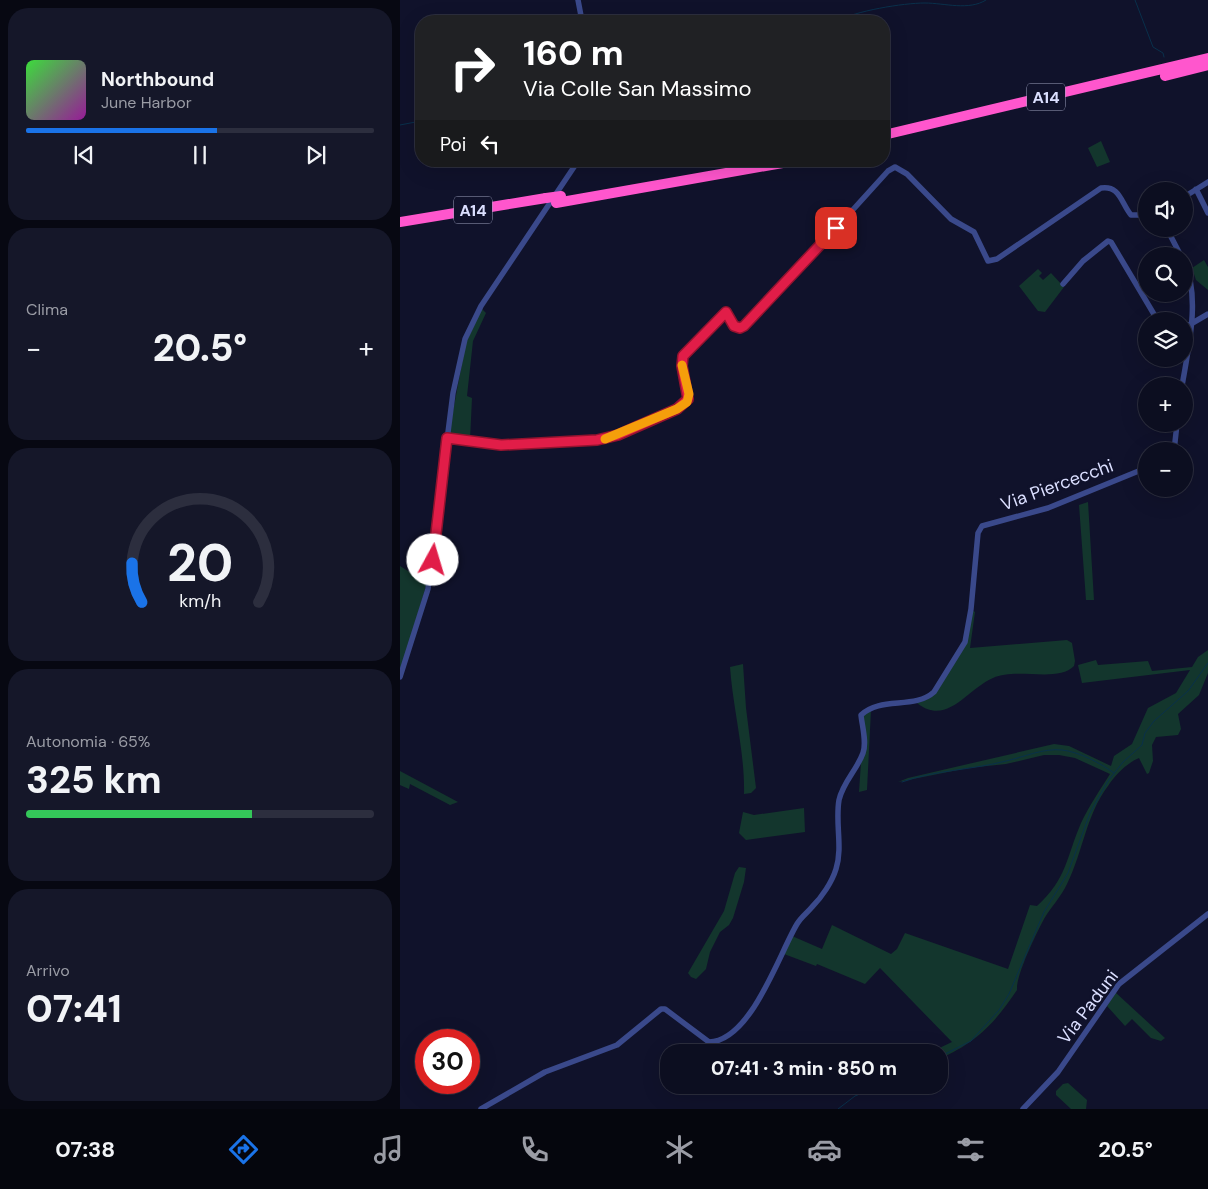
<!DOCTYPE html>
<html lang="it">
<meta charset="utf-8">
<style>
:root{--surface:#0c0e20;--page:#151729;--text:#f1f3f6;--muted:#9a9ca5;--line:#2c2e3e;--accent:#1a73e8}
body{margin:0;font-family:"DM Sans",sans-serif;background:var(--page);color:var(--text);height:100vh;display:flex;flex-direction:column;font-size:19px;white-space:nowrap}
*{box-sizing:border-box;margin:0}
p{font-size:16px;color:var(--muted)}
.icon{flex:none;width:28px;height:28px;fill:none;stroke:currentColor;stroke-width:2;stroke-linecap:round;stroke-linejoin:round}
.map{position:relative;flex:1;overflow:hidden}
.panel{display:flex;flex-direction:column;gap:8px;padding:8px;background:#070812;width:400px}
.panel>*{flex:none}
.hud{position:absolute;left:15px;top:15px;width:475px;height:152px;border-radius:20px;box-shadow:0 5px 20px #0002,0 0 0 1px var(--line);background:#202124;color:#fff;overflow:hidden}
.tools{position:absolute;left:738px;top:182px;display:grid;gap:10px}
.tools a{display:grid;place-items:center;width:55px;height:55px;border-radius:50%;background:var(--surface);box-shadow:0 5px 20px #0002,0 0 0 1px var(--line);font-size:25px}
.speed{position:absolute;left:15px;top:1029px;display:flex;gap:10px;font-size:25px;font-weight:700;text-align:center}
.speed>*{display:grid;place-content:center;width:65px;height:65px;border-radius:50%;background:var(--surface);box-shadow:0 5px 20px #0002,0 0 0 1px var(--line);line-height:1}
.speed .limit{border:8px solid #d22;background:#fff;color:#111}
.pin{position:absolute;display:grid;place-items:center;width:42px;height:42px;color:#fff;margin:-21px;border-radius:10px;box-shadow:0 2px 8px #0006}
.me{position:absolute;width:55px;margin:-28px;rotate:6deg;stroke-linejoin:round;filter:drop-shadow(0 0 4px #0008)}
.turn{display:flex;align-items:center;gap:18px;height:105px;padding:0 25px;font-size:22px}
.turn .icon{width:65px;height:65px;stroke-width:2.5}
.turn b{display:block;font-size:35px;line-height:42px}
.then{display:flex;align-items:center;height:48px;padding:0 25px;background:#0003;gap:10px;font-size:19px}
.big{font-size:38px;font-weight:800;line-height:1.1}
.panel .tile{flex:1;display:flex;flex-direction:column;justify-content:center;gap:8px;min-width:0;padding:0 18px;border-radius:20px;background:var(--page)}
.panel .dial{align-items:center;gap:0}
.dial svg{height:130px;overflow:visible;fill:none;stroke:var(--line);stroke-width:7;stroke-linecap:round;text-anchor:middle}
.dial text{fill:var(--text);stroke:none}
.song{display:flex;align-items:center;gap:15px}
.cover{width:60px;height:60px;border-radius:8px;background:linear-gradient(135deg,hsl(120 70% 55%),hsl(300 70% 35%))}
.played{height:5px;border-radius:2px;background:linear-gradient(90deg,var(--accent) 55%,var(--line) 55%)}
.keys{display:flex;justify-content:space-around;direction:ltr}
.heat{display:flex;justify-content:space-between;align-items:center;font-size:28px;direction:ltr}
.charge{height:8px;border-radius:4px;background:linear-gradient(90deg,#34c759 65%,var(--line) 0)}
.trip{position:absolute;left:260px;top:1044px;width:288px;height:50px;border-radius:20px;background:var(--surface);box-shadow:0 5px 20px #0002,0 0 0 1px var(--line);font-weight:800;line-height:50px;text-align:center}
.tab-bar{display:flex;height:80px;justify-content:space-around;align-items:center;background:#05060d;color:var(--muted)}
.tab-bar .icon{width:35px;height:35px}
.tab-bar .current{color:var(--accent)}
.tab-bar b{font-size:22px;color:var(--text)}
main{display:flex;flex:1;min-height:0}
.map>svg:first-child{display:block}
</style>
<main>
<section class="panel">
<div class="tile">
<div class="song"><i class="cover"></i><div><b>Northbound</b><p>June Harbor</p></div></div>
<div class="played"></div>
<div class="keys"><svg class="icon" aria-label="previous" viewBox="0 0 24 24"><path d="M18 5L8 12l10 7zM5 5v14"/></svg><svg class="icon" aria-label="pause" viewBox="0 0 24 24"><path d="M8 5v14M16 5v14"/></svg><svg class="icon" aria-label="next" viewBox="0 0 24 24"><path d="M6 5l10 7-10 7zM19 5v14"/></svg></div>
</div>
<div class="tile"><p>Clima</p>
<div class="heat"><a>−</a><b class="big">20.5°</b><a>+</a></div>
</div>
<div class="tile dial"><svg viewBox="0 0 100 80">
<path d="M14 69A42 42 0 1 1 86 69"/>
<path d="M14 69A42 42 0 0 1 8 45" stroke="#1a73e8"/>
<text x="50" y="56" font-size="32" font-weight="700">20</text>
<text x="50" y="72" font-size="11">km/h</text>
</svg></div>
<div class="tile"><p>Autonomia · 65%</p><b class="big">325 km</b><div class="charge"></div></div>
<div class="tile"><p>Arrivo</p><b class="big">07:41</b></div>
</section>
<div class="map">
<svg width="808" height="1109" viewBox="0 0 808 1109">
<rect width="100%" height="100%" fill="#10122b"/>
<!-- green -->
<path fill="#13362d" d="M 701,141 L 710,162 L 697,167 L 688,148 Z
M 804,260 L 808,267 L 808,290 L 796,280 L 792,268 Z
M 638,269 L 642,273 L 639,276 L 643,280 L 651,273 L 664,287 L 645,312 L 638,311 L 619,286 Z
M 82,309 L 86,313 L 73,341 L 67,396 L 72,398 L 70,440 L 48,438 L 66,342 Z
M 688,502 L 694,600 L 686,600 L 679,505 Z
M 0,566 L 27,583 L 0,673 Z
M 572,610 L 575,612 L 570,648 L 667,640 L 672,643 L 675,661 L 674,666 C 658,683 616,667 593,678 C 567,689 547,727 517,703 L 528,699 L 565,643 Z
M 808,650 L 808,673 L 799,695 L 778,714 L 781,729 L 778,735 L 756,737 L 752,745 L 753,761 L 749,773 L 747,774 L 739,758 C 727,763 715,775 708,786 C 686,815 683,852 667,884 C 661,897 651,907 644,919 C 636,934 616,975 617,990 C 594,1024 577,1042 539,1059 L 539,1052 L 531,1052 L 552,1042 L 480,968 L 465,984 L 417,964 L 416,966 L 384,954 L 392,936 L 422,949 L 432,925 L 491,954 L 497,949 L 505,933 L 608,969 L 630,905 L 637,906 C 667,879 666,858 681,823 C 689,806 700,790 710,774 L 675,758 L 659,755 L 644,755 L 606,764 L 568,768 L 498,782 L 508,778 L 654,744 L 669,746 L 711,766 L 714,756 L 732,744 L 748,708 L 776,693 L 790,670 L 682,683 L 678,665 L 696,660 L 698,665 L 748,661 L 752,671 L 792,667 L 798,657 Z
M 343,664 L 346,708 L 356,788 L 351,793 L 344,794 C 345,752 333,709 330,667 Z
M 471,710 L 467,790 L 459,792 L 461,762 L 463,758 L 462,715 Z
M 0,771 L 58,802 L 50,805 L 10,784 L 9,789 L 0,785 Z
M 404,808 L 405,832 L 346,840 L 339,833 L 343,812 L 354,815 Z
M 339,867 L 346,868 L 344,882 L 333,918 L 329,925 L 320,932 L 310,952 L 306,969 L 296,979 L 291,977 L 288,973 L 324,911 L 335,873 Z
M 715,992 L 765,1038 L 761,1041 L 751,1038 L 732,1019 L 725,1026 L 707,1006 Z
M 668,1083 L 687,1100 L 686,1109 L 671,1109 L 656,1095 L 656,1091 L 663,1084 Z"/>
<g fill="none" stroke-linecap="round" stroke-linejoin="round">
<!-- stream -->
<path stroke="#09304b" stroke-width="1" d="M 735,0 L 753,47 L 763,53 L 764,57
M 437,21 C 455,11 503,3 525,3 C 544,3 569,11 586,0
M 0,125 L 21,121
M 502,782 C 535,770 572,770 606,761 C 624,757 643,748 662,750 C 680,752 700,763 714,773
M 539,1057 L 571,1041 L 599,1010 L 609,994 L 644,912 L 668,873 L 690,813 L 708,781 L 723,762 L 742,745 L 745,733 L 754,721 L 788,691 L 808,663
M 438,1109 L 455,1096 L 481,1085"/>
<!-- minor -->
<path stroke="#3a498b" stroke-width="5.5" d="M 178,0 L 182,21
M 796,189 L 808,213
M 784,197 L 808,182
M 767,229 L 781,256
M 663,284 L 683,261 L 708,241 L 711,242 L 758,321
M 784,328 L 808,314
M 782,386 C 788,350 801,296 784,262
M 47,438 L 101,445 L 197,440 L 218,435 L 277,409 L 288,399 L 282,366 L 283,356 L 325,312 L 337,328 L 344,325 L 392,277 L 488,171 L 495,167 L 507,174 L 551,219 L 574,232 L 588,261 L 597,259 L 701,188 C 720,185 721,203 731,215 L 746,215
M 774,451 L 777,424
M 0,677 L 28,589 L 53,393 L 65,339 L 81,306 L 178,161
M 81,1109 L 145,1072 L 217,1045 L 261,1009 L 265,1009 L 309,1042 C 351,1041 379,954 397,924 C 401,917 407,913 412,907 C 422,897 432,882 436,869 C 443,847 435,823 439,800 C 443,782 457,770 463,753 C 467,742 462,726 461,715 C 481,696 514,710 534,692 L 565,642 L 571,609 L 578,533 L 582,526 L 648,508 L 746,468
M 623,1109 L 658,1072 L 719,984 L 808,914"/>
<!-- motorway -->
<path stroke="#ff56cd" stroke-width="10" d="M 765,76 L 808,65
M 484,135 L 808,58
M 156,203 L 394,161
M 0,222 L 146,198"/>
<!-- motorway-bridge -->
<path stroke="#ff56cd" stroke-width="10" d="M 146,198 L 161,196"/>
</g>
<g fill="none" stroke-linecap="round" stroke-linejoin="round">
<defs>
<path id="route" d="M 33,560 L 47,438 L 101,445 L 197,440 L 218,435 L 277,409 L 288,399 L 282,366 L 283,356 L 326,312 L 334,326 L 340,328 L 344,326 L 436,228"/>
</defs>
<!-- route casing -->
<use href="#route" stroke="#92132f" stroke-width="12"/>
<!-- route -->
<use href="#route" stroke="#e11d48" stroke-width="9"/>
<!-- slow -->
<path stroke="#f59e0b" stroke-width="9" d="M 205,439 L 277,409 L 287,402 L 289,394 L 282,365"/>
</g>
<g text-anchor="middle" stroke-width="5" stroke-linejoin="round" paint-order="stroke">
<!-- shield labels -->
<g fill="#10122b" stroke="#9ea2bf" stroke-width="1">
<rect x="627" y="83.5" width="38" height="27" rx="4"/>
<rect x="54" y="196.5" width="38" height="27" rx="4"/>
</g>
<g font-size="16" font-weight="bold" fill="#dbdfff">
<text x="646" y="103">A14</text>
<text x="73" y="216">A14</text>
</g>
<!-- street labels -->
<g font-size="18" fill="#dbdfff" stroke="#10122b">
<text transform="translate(657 485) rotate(-20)" y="6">Via Piercecchi</text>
<text transform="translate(688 1007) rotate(-53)" y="6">Via Paduni</text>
</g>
</g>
</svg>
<div class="tools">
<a><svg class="icon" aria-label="sound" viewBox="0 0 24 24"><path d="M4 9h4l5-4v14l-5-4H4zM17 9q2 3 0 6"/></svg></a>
<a><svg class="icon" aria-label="search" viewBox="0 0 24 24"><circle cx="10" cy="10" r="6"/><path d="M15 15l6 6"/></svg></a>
<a><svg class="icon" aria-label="layers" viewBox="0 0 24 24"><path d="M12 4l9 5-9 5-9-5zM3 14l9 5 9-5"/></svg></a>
<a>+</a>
<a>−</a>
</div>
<div class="speed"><div class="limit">30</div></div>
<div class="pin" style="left:436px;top:228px;background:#d93025"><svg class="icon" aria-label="arrive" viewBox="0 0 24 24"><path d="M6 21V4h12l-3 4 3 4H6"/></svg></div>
<svg class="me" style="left:33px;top:560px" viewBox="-20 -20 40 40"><circle r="19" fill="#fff"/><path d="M0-13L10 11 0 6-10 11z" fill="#e11d48"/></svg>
<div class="trip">07:41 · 3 min · 850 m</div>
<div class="hud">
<div class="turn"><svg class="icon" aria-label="right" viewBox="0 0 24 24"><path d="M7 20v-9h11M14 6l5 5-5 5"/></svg><div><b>160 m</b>Via Colle San Massimo</div></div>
<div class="then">Poi<svg class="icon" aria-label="left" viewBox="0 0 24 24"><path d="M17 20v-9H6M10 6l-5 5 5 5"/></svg></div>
</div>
</div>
</main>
<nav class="tab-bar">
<b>07:38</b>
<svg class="icon current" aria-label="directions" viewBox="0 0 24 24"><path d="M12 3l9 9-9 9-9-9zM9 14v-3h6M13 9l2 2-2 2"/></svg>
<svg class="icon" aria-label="music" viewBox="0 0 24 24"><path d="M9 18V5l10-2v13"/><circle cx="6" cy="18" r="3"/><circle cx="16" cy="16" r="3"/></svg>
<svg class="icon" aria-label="phone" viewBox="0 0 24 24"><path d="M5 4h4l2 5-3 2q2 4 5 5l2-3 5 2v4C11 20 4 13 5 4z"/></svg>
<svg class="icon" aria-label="climate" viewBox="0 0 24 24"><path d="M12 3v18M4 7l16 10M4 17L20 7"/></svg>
<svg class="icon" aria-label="car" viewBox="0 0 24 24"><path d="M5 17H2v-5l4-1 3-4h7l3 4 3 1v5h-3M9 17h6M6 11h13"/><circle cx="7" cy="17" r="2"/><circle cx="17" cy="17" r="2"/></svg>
<svg class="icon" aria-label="filters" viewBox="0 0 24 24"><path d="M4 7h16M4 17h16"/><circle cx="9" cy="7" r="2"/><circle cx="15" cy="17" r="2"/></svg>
<b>20.5°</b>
</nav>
